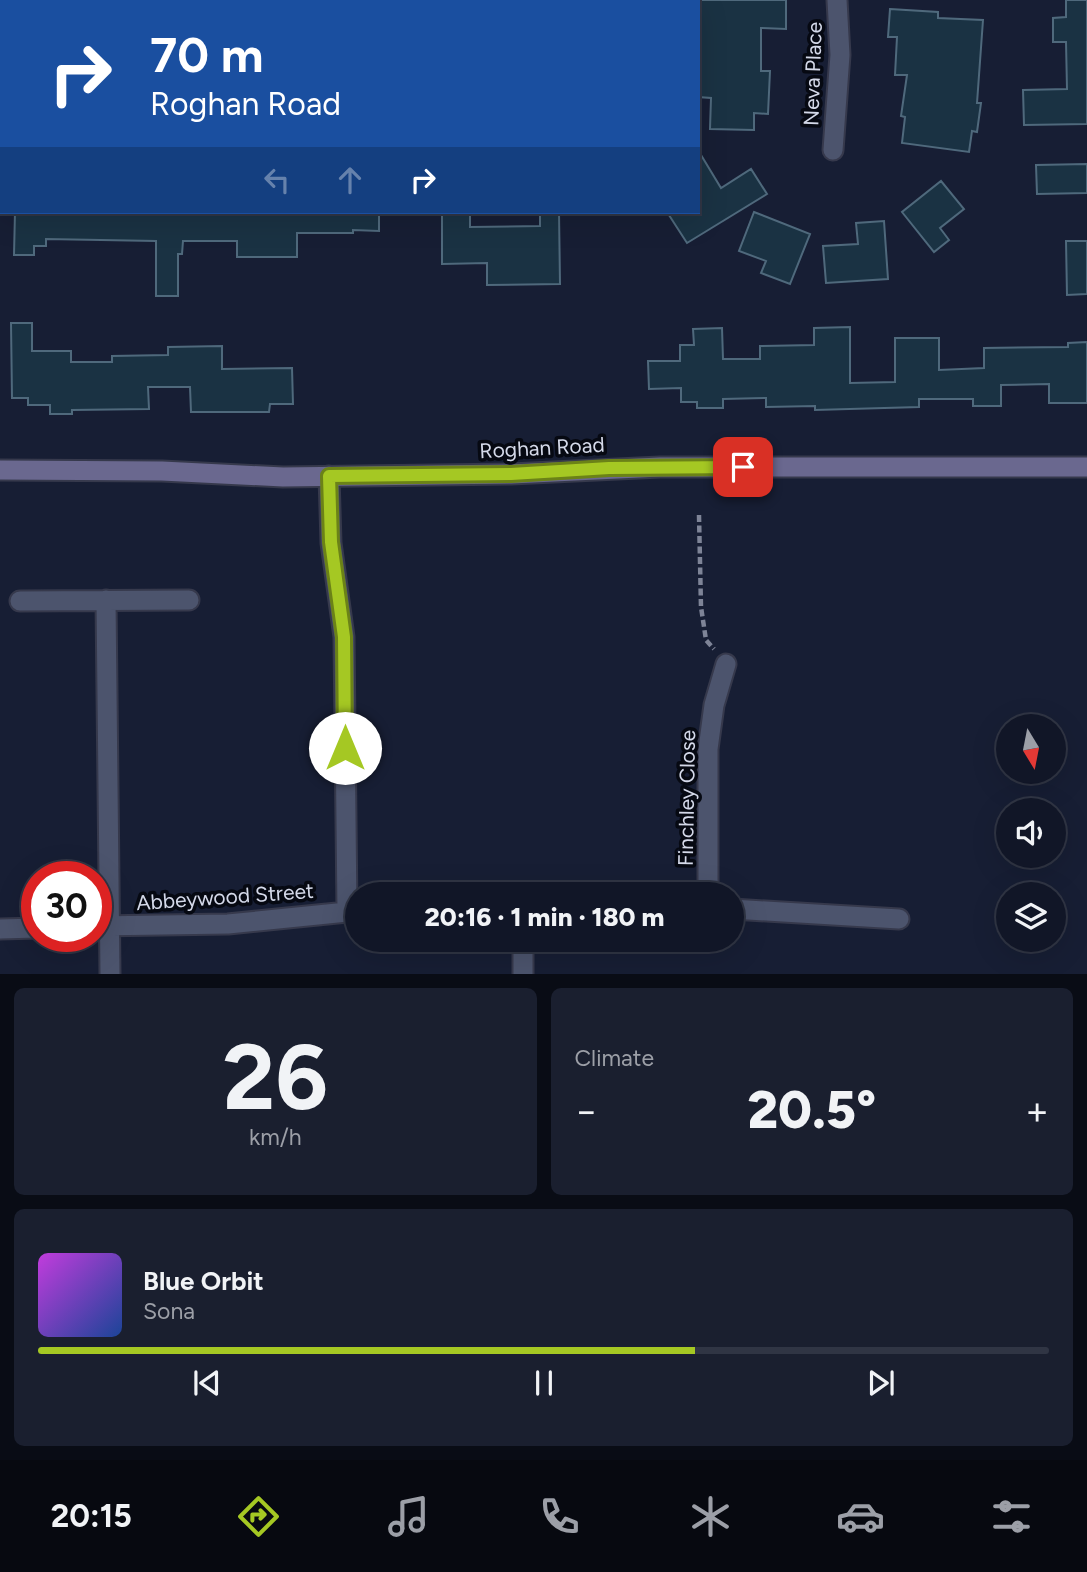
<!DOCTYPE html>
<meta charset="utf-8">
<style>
:root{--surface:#111627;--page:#1a1f2f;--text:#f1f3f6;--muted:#9c9fa7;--line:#303544;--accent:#a5c823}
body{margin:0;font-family:Figtree,sans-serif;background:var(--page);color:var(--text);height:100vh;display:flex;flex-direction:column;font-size:26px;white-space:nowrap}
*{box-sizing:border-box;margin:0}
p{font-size:23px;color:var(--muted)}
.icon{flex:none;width:38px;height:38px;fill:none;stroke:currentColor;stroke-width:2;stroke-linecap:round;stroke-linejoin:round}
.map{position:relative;height:974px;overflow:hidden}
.panel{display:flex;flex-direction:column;gap:14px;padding:14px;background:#090c15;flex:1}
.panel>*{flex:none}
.top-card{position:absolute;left:0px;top:0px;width:700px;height:214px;box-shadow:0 7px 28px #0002,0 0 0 2px var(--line);background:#1a4fa0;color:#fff;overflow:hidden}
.needle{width:46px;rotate:170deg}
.tools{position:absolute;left:996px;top:714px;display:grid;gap:14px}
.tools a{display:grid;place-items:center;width:70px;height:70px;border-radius:50%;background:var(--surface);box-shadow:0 7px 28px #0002,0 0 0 2px var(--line);font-size:35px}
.speed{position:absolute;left:21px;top:861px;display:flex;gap:14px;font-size:35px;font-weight:700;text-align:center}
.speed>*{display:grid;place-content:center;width:91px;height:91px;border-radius:50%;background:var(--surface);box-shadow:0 7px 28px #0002,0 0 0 2px var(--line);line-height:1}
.speed .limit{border:10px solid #d22;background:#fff;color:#111}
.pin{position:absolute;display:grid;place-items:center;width:60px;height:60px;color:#fff;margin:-30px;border-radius:14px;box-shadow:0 4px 10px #0006}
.me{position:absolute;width:77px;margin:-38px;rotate:0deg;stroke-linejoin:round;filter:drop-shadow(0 0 5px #0008)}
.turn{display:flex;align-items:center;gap:24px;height:147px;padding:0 35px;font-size:32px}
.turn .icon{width:91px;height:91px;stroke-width:2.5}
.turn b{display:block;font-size:49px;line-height:60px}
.lanes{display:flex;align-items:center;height:66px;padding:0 35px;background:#0003;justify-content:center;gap:35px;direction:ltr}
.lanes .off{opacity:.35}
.big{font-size:52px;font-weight:800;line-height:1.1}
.panel .widget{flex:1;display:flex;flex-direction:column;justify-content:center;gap:10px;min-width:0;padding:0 24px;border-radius:10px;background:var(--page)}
.panel .dial{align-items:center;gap:0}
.dial b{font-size:91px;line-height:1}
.song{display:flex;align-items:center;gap:21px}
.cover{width:84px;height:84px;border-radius:10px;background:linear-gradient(135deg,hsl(290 70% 55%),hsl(220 70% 35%))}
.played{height:7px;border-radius:4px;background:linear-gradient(90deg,var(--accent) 65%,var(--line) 65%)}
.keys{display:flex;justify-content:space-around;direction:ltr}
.heat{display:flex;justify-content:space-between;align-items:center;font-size:38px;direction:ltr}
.panel .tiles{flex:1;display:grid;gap:14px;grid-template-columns:1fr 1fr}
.widget:last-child{grid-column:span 2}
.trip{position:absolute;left:345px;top:882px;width:399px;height:70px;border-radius:35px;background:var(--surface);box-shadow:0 7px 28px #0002,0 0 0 2px var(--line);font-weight:800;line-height:70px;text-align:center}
.menu{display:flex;height:112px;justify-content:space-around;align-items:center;background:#070910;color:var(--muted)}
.menu .icon{width:49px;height:49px}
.menu .active{color:var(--accent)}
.menu b{font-size:32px;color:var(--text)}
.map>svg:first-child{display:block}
</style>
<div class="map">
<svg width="1087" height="974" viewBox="0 0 1087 974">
<rect width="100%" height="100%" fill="#171e34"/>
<!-- building -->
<path fill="#1a3243" stroke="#4f697c" stroke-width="2" d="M 698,0 L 786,0 L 786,29 L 761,28 L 761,71 L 770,71 L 768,114 L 754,113 L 754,130 L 710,129 L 711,98 L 698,97 Z
M 1066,0 L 1087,0 L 1087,124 L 1024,125 L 1023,90 L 1067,89 L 1066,42 L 1053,42 L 1053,18 L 1066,17 Z
M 890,9 L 938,12 L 938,18 L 983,20 L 977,103 L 981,103 L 977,132 L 972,131 L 969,152 L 902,143 L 905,117 L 901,116 L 907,75 L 895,75 L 897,37 L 888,37 Z
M 698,150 L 721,188 L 751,169 L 767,194 L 687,243 L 667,212 L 698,212 Z
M 1087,164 L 1087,193 L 1037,194 L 1036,165 Z
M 941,181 L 964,209 L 940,228 L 949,240 L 934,252 L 902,212 Z
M 15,212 L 379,212 L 379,231 L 353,230 L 353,233 L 297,233 L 297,257 L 237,257 L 237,241 L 183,241 L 182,254 L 178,254 L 178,296 L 156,296 L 156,241 L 46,239 L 46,246 L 34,246 L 34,255 L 14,255 Z
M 442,212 L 470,212 L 470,227 L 540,226 L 540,212 L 559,212 L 560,284 L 487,285 L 487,263 L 442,264 Z
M 754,212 L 810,234 L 790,284 L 761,273 L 766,261 L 739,251 Z
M 884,221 L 888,279 L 826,283 L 823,246 L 858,244 L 856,223 Z
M 1066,241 L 1087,241 L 1087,294 L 1067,295 Z
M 11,323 L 32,323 L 32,351 L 71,351 L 71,362 L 112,362 L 112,356 L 168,355 L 168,347 L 222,346 L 222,369 L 292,368 L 293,404 L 270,404 L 269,412 L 191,412 L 190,387 L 148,387 L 149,409 L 72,410 L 72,414 L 50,414 L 50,405 L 28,405 L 28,398 L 12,398 Z
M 850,327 L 850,383 L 895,382 L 895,338 L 939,338 L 939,370 L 984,368 L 984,348 L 1068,347 L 1068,343 L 1087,342 L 1087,403 L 1049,403 L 1049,384 L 1001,385 L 1001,406 L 973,406 L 973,399 L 919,399 L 919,407 L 815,410 L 815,406 L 766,407 L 766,398 L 723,399 L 723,408 L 697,408 L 697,402 L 681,402 L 681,388 L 649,389 L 648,361 L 680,361 L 680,345 L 694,345 L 693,329 L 722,328 L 723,359 L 760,359 L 760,346 L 814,345 L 814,328 Z"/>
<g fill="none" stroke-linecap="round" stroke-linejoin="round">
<defs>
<path id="minor" d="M 0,150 L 2,150
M 833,150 L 840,55 L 837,0
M 329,476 L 331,543 L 344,637 L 347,911
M 106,600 L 110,974
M 20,601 L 189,600
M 708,894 L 708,749 L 714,705 L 726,664
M 732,909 L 899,919
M 96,926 L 228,924 L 357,911
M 0,929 L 37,928
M 523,940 L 523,974"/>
<path id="secondary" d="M 0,470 L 162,471 L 283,477 L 511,474 L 660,467 L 1087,467"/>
</defs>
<!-- minor casing -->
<use href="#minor" stroke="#36394c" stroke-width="23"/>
<!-- secondary casing -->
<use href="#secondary" stroke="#36394c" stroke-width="23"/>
<!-- path -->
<path stroke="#7e8497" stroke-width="4.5" stroke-dasharray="7 3.5" stroke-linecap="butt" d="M 390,0 L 390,2
M 699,515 L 701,607 L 706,640 L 714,649"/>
<!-- minor -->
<use href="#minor" stroke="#4c546d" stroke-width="19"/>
<!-- secondary -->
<use href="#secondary" stroke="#6a688f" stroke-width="19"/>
</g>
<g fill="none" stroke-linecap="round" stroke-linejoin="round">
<defs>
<path id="route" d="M 345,748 L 344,637 L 331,542 L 329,476 L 511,474 L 609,468 L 743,467"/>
</defs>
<!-- route casing -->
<use href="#route" stroke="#6b8217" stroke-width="18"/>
<!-- route -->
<use href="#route" stroke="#a5c823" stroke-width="12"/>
</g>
<g text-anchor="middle" stroke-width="7" stroke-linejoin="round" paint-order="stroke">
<!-- street labels -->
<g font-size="21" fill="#d4d9e9" stroke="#060912">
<text transform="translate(813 74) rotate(-88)" y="7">Neva Place</text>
<text transform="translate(542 448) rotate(-3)" y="7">Roghan Road</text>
<text transform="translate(687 798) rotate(-89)" y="7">Finchley Close</text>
<text transform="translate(225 897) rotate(-4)" y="7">Abbeywood Street</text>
</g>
</g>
</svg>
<div class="tools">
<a><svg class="needle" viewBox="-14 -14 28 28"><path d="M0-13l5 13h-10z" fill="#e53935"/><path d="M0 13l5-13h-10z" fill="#9c9fa7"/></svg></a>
<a><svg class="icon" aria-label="sound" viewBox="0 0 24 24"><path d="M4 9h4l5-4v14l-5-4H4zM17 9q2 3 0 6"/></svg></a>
<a><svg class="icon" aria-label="layers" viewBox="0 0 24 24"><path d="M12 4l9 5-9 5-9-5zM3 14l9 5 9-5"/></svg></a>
</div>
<div class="speed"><div class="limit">30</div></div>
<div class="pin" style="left:743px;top:467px;background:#d93025"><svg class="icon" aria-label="arrive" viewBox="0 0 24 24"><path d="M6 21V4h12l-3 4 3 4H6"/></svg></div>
<svg class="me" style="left:345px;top:748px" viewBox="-20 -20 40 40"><circle r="19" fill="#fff"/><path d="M0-13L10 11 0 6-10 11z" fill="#a5c823"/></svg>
<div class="trip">20:16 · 1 min · 180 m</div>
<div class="top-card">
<div class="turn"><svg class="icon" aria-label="right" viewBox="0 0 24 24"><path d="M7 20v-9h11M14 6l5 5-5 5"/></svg><div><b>70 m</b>Roghan Road</div></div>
<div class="lanes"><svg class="icon off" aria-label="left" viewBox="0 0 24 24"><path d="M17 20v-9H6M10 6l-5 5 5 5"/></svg><svg class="icon off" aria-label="ahead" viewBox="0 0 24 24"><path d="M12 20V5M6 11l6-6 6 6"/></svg><svg class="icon" aria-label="right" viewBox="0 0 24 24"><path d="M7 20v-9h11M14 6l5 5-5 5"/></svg></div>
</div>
</div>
<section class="panel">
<div class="tiles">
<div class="widget dial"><b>26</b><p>km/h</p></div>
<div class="widget"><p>Climate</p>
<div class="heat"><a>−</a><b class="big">20.5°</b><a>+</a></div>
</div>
<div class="widget">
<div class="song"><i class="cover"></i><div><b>Blue Orbit</b><p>Sona</p></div></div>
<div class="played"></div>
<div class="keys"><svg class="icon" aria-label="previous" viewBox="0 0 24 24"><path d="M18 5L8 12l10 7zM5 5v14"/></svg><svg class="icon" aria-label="pause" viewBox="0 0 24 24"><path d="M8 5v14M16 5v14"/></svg><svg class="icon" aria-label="next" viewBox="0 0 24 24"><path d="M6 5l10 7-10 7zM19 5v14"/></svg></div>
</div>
</div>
</section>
<nav class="menu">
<b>20:15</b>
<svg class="icon active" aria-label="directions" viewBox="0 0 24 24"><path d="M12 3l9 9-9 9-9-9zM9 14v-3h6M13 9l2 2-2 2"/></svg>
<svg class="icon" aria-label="music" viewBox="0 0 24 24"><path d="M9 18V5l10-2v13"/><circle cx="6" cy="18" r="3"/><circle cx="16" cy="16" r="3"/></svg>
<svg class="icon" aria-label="phone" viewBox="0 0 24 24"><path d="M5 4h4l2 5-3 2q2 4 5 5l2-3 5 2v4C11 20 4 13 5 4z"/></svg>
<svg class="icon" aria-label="climate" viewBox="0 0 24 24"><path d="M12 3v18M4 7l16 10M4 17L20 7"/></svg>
<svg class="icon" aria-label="car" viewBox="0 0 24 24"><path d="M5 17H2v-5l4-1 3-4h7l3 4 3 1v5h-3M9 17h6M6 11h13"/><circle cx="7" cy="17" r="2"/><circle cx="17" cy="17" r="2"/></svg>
<svg class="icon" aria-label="filters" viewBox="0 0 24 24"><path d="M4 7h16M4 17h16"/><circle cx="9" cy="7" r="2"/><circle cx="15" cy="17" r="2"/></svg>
</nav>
